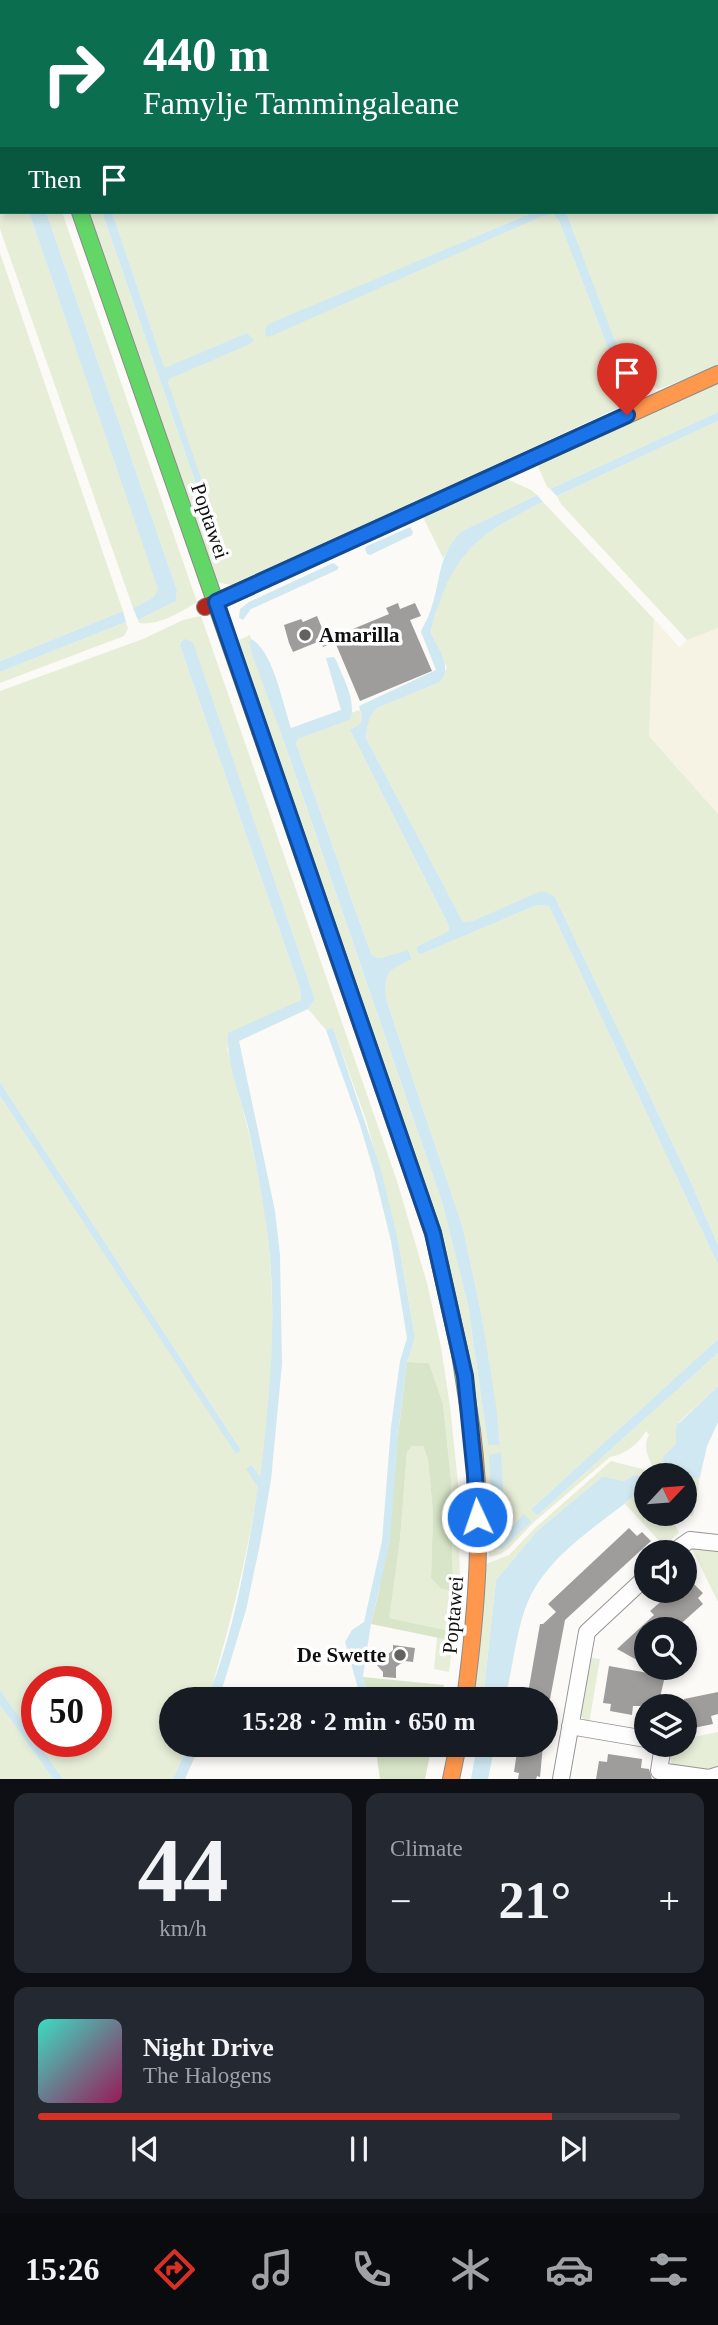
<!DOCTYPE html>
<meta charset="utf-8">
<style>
:root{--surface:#171b24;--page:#242831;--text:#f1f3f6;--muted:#9ea1a6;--line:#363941;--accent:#d93025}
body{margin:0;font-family:"Times New Roman",serif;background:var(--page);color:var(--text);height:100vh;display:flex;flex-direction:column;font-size:26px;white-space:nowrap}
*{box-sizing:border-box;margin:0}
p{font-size:23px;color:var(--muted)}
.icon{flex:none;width:38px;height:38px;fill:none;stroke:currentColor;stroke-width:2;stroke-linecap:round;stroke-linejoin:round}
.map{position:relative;height:1779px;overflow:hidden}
.sheet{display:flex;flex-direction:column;gap:14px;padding:14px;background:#0d0f14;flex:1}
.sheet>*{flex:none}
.top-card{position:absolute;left:0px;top:0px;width:719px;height:214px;box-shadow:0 4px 10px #0003;background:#0b6e4f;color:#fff;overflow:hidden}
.needle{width:46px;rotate:64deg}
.controls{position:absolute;left:634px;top:1463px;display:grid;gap:14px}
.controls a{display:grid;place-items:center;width:63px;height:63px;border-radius:50%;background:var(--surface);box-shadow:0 4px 10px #0003;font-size:35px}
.speed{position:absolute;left:21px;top:1666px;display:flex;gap:14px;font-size:35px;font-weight:700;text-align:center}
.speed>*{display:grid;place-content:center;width:91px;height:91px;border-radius:50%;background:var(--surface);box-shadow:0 4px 10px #0003;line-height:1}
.speed .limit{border:10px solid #d22;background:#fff;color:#111}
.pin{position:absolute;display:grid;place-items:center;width:60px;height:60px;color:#fff;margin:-72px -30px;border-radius:50% 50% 50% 0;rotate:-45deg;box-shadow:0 0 7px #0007}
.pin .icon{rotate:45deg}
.me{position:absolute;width:77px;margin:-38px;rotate:357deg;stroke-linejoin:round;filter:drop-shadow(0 0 5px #0008)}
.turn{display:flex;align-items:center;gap:24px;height:147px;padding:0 28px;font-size:32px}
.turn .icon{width:91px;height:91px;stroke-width:2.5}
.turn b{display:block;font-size:49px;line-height:60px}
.then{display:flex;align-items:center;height:66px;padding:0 28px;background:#0003;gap:14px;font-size:26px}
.big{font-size:52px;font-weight:600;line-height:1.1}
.sheet .card{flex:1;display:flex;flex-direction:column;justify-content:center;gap:10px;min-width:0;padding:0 24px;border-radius:14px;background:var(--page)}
.sheet .dial{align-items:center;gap:0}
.dial b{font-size:91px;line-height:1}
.song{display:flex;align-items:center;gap:21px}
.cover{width:84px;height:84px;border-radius:10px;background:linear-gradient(135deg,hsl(170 70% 55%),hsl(330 70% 35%))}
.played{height:7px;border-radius:4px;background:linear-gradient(90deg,var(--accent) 80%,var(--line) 80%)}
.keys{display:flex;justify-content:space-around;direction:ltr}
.heat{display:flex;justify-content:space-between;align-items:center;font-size:38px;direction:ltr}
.sheet .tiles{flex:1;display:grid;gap:14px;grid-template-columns:1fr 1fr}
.card:last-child{grid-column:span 2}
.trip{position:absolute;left:159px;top:1687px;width:399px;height:70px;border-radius:35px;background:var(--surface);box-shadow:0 4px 10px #0003;font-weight:600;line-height:70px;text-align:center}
.tabs{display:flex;height:112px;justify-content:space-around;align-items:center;background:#090b0e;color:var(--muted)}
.tabs .icon{width:49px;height:49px}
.tabs .active{color:var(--accent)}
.tabs b{font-size:32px;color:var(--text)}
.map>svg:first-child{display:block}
</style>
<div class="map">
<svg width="718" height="1779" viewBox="0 0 718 1779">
<rect width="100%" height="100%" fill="#fbfaf6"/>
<!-- farmland -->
<path fill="#f6f3e4" d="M 654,619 L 679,647 L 687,640 L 718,628 L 718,814 L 649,736 Z"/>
<!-- green -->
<path fill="#e7eed8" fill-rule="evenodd" d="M 38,0 L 473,0 L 473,2 L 38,2 Z
M 489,0 L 683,0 L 683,2 L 490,2 Z
M 718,85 L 718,366 L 662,388 L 657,389 L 652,383 L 647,386 L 650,393 L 235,586 L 216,582 L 87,212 L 102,212 L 220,554 L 223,558 L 168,382 L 167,367 L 164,366 L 112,212 L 534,212 L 266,326 L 540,217 L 554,214 L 559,221 L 623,387 L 632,388 L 566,212 L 718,212 Z
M 0,126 L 2,212 L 29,212 L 159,589 L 154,597 L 133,608 L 0,229 Z
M 46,212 L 62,212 L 197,602 C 181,612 159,626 139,623 L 138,620 L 176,601 L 177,590 Z
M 0,253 L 123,611 L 0,661 Z
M 718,382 L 718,412 L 550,489 L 547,487 L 537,464 Z
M 718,421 L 718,628 L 687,640 L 561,504 L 557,496 Z
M 505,478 L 531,490 L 537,495 L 462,531 L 443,558 L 423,517 Z
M 543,502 L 654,619 L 649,736 L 718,814 L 718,1245 L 689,1178 L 555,897 L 473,921 L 463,922 L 366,738 L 368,722 L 372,712 L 377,708 L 438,683 L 447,668 L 431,633 L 432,625 C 437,610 440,593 448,579 C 468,540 505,521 543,502 Z
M 201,616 L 397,1181 L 427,1283 L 441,1347 L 450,1406 L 458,1483 L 460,1585 L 449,1672 L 434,1669 L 437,1637 L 449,1640 L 450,1631 L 388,1618 L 400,1540 L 407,1452 L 412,1446 L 423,1446 L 428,1460 L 433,1513 L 431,1578 L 441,1589 L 453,1591 L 451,1479 L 443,1404 L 429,1363 L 407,1362 L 415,1338 L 398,1240 L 367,1123 L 333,1027 L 326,1030 L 308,1009 L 315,999 L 193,643 L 181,640 L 180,646 L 300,989 L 301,1000 L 227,1048 C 241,1103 257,1158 265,1214 C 287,1374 256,1537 211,1690 L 207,1699 L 172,1699 L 172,1745 L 188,1745 L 173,1779 L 63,1779 L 0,1690 L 0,1096 L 236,1453 L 241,1450 L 0,1082 L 0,691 L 143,639 L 183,620 ZM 37,1682 L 96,1682 L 96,1741 L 37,1741 Z
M 126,622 L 128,629 L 124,636 L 0,683 L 0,672 Z
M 250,635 L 251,639 L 249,641 L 442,1202 L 468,1305 L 488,1445 L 500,1441 L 481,1312 L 463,1228 L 386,999 C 383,970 388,972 412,958 L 408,951 L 381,958 L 377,958 L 371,954 L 296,743 L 298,739 L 350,720 L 351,713 L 359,710 L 362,715 L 361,723 L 351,730 L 351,732 L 449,926 L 450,931 L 416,947 L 419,955 L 537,905 L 549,906 L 718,1265 L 718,1339 L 531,1509 L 537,1516 L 718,1353 L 718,1386 L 679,1422 L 676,1444 C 660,1460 659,1453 670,1475 L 657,1475 C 651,1462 641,1449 649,1435 L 646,1431 C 639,1444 624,1455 610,1457 L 534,1522 L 510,1547 L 501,1554 L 489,1557 L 474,1392 L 239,640 ZM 500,1452 L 505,1526 L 509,1528 L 494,1542 Z
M 611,1461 L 650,1471 L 652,1475 L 646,1475 L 646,1514 L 670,1514 L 679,1533 L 664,1546 L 625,1504 L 645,1487 L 634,1475 L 624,1481 L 603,1476 L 537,1531 L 496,1580 L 483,1699 L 471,1699 L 486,1564 L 509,1555 L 535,1528 Z
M 700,1477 L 693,1516 L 680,1514 L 684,1514 L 684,1478 L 696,1479 Z
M 691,1547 L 718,1549 L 718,1602 Z
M 588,1657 L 600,1659 L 589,1724 L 580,1715 Z
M 0,1705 L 53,1779 L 0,1779 Z
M 718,1732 L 718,1768 L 714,1771 L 673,1766 L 670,1759 L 673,1745 L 684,1745 L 684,1739 Z"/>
<!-- forest -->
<path fill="#d8e5c8" d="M 407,1362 L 429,1363 L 443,1404 L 451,1479 L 453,1591 L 441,1589 L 431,1578 L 433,1513 L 428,1460 L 423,1446 L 412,1446 L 407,1452 L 400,1540 L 389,1618 L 450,1631 L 449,1640 L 371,1624 L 379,1591 Z
M 363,1677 L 444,1685 L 441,1699 L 369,1699 Z
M 375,1745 L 432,1745 L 425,1779 L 380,1779 Z"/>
<!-- water -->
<path fill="#d0e8f1" d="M 29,212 L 46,212 L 177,590 L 176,601 L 138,620 L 133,608 L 154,597 L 158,589 Z
M 102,212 L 112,212 L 164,366 L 167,367 L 247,333 L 254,340 L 250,344 L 169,379 L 168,382 L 227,554 L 225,558 L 220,554 Z
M 534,212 L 566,212 L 632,386 L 628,390 L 623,387 L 559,221 L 554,214 L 540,217 L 269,337 L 265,335 L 266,326 L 271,323 Z
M 718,412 L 718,421 L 557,496 L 550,489 Z
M 537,495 L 543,502 C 493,527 459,545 440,601 C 436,612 432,622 431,633 C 438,649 455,670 438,683 L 377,708 C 368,716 367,727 366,738 L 463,922 L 473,921 L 539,892 L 546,892 L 555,897 L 689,1178 L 718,1245 L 718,1265 L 549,906 L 537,905 L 419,955 L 416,947 L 449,931 L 449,926 L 350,730 L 361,723 L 362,716 L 359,706 L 436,670 L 421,632 C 423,625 428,619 430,612 C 442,580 436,557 462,531 Z
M 410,527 L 413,532 L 412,535 L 370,555 L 367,554 L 365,549 L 367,546 Z
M 333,563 L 339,567 L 337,570 L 251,609 L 243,620 L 239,618 L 240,609 L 249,602 Z
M 123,611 L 126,622 L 0,672 L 0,661 Z
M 185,639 L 193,642 L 315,999 L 308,1009 L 239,1041 L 275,1211 L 280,1255 L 282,1364 L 271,1480 L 260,1544 L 246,1610 L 219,1699 L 207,1699 C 234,1634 247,1557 258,1487 L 246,1469 L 251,1465 L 260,1477 C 271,1390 279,1298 264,1211 C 260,1183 254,1154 248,1127 C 241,1097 226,1064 228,1033 L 301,1000 L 300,989 L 180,646 L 181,641 Z
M 251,639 C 273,650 283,705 291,728 L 341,710 L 326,658 L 334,657 L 336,660 C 343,678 357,701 350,720 L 298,739 L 296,743 L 371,954 L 377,958 L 381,958 L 408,950 L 412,959 C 388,971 384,971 386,999 L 463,1228 L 481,1312 L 496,1405 L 500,1445 L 488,1445 L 468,1305 L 442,1202 L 286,748 L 251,651 L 249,641 Z
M 333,1027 L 381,1170 L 398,1240 L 415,1338 L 407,1362 L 399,1427 L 390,1542 L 371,1624 L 363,1676 L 369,1699 L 361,1699 L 345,1642 L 352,1630 L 364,1622 L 382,1541 L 391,1427 L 400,1361 L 407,1338 L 391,1241 L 374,1172 L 360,1125 L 326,1030 Z
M 0,1082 L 241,1450 L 236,1454 L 0,1096 Z
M 718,1339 L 718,1353 L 537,1516 L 531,1509 Z
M 718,1386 L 718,1422 L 707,1446 L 700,1477 L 696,1479 L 684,1477 L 684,1475 L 670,1475 C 659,1453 660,1460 676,1444 L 676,1426 Z
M 501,1452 L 505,1526 L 510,1528 L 524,1514 L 531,1522 L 502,1549 L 499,1548 L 494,1542 L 489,1455 Z
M 634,1475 L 639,1476 L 645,1487 C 605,1522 552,1550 529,1599 C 516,1628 513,1668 505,1699 L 483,1699 L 496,1580 L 537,1531 L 603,1476 L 624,1481 Z
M 0,1690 L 63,1779 L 53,1779 L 0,1705 Z
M 188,1745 L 200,1745 L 185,1779 L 173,1779 Z
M 477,1745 L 495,1745 L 488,1779 L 471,1779 Z"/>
<!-- building -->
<path fill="#9f9d9b" d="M 398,603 L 400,609 L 415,603 L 421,616 L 410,620 L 432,671 L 360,701 L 335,642 L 323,647 L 320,641 L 293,652 L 289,643 L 284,625 L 301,619 L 303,622 L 317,616 L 324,633 L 333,629 L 336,636 L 389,614 L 386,608 Z
M 629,1528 L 637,1536 L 642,1532 L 651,1541 L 565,1620 L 550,1699 L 527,1699 L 540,1624 L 543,1624 L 556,1612 L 548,1604 Z
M 693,1583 L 703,1593 L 698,1598 L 703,1604 L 675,1629 L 646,1629 L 646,1665 L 617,1649 L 654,1615 L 650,1611 L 673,1591 L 685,1591 Z
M 393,1645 L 415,1648 L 413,1662 L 404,1661 L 396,1667 L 396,1678 L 383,1677 L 383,1672 L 376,1664 L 393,1650 Z
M 609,1666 L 665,1676 L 658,1706 L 633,1706 L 632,1715 L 610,1711 L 611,1704 L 603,1703 Z
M 718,1692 L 718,1714 L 711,1716 L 713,1724 L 684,1730 L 684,1699 Z
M 518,1745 L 543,1745 L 540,1777 L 537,1776 L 536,1779 L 518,1779 L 519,1773 L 514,1772 Z
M 608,1754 L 642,1759 L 641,1768 L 649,1769 L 652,1779 L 596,1779 L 599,1761 L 607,1762 Z"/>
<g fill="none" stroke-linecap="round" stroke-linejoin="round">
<defs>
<path id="street" d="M 673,1552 L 690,1540 L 718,1543
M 570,1726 L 646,1739
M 663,1745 L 659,1771 L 709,1778 L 718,1775
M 561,1779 L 587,1632 L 646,1577"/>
<path id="fast" d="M 80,212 L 260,731
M 383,1088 L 433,1233 L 460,1354 L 472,1431"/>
<path id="slow" d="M 7,0 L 8,2
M 579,437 L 718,374
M 260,731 L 383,1088
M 465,1699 C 477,1609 484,1522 472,1431
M 451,1779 L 458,1745"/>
<path id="jam" d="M 205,607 L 579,437"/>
</defs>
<!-- street casing -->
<use href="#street" stroke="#969594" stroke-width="18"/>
<!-- fast casing -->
<use href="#fast" stroke="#8c8c8a" stroke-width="18"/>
<!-- slow casing -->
<use href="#slow" stroke="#8c8c8a" stroke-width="18"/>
<!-- jam casing -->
<use href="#jam" stroke="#8c8c8a" stroke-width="18"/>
<!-- street -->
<use href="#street" stroke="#fefefe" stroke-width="16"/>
<!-- fast -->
<use href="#fast" stroke="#63d668" stroke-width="16"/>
<!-- slow -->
<use href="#slow" stroke="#ff974d" stroke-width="16"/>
<!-- jam -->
<use href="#jam" stroke="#b3261e" stroke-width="16"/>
</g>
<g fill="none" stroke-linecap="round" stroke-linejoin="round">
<defs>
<path id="route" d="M 477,1517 L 475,1475 L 465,1376 L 433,1233 L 216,602 L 627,415"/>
</defs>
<!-- route casing -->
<use href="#route" stroke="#114b97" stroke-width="18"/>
<!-- route -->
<use href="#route" stroke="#1a73e8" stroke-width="12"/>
</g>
<!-- markers -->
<g fill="#626260" stroke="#fff" stroke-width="2.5">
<circle cx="305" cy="635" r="7"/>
<circle cx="400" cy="1655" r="7"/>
</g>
<g text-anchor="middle" stroke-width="7" stroke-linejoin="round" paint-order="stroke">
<!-- street labels -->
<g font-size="21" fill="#101010" stroke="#fff">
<text transform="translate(210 521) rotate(71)" y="7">Poptawei</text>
<text transform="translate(453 1615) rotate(-85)" y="7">Poptawei</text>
</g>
<!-- poi labels -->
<g font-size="21" font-weight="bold" fill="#101010" stroke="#fff" text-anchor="start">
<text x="319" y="642">Amarilla</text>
<text x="386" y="1662" text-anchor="end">De Swette</text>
</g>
</g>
</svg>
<div class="controls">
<a><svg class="needle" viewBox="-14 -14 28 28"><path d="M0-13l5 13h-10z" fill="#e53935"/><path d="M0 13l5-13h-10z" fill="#9ea1a6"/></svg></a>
<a><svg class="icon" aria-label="sound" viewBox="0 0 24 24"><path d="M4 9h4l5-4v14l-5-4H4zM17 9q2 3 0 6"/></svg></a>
<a><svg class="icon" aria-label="search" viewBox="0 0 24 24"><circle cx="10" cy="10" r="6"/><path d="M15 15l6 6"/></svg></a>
<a><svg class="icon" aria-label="layers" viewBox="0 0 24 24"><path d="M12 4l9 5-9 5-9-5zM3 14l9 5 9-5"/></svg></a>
</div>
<div class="speed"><div class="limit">50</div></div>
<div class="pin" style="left:627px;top:415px;background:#d93025"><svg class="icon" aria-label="arrive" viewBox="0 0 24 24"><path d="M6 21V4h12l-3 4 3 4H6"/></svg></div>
<svg class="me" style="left:477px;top:1517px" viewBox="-20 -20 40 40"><circle r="17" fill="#1a73e8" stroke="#fff" stroke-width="3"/><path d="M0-11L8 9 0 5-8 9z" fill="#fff"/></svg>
<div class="trip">15:28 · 2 min · 650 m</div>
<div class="top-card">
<div class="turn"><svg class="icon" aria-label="right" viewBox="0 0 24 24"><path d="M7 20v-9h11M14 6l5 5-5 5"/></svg><div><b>440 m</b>Famylje Tammingaleane</div></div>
<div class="then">Then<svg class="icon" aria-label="arrive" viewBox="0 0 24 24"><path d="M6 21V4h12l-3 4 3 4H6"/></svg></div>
</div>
</div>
<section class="sheet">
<div class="tiles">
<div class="card dial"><b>44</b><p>km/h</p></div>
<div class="card"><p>Climate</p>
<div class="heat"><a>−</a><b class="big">21°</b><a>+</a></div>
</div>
<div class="card">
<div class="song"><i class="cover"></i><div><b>Night Drive</b><p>The Halogens</p></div></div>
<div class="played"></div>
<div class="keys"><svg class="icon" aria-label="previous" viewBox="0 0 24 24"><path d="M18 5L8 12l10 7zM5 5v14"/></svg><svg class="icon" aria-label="pause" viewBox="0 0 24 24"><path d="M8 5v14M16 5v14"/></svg><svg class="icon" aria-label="next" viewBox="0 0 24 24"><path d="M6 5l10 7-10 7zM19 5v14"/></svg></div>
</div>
</div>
</section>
<nav class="tabs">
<b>15:26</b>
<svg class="icon active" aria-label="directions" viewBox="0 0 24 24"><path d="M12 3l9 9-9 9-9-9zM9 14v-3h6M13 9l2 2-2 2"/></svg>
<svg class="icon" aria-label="music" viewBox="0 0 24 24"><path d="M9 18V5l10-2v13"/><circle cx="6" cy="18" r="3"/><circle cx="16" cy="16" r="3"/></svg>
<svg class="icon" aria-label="phone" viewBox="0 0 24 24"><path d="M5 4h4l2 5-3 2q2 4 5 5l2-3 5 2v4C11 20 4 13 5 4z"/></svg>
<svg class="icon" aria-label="climate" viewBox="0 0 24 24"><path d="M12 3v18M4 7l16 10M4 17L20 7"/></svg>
<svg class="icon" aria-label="car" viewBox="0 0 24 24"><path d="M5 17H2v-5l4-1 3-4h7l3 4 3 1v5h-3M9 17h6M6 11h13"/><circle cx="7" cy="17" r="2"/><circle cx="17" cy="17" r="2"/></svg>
<svg class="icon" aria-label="filters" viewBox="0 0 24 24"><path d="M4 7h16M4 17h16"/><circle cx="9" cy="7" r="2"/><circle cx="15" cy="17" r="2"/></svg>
</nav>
